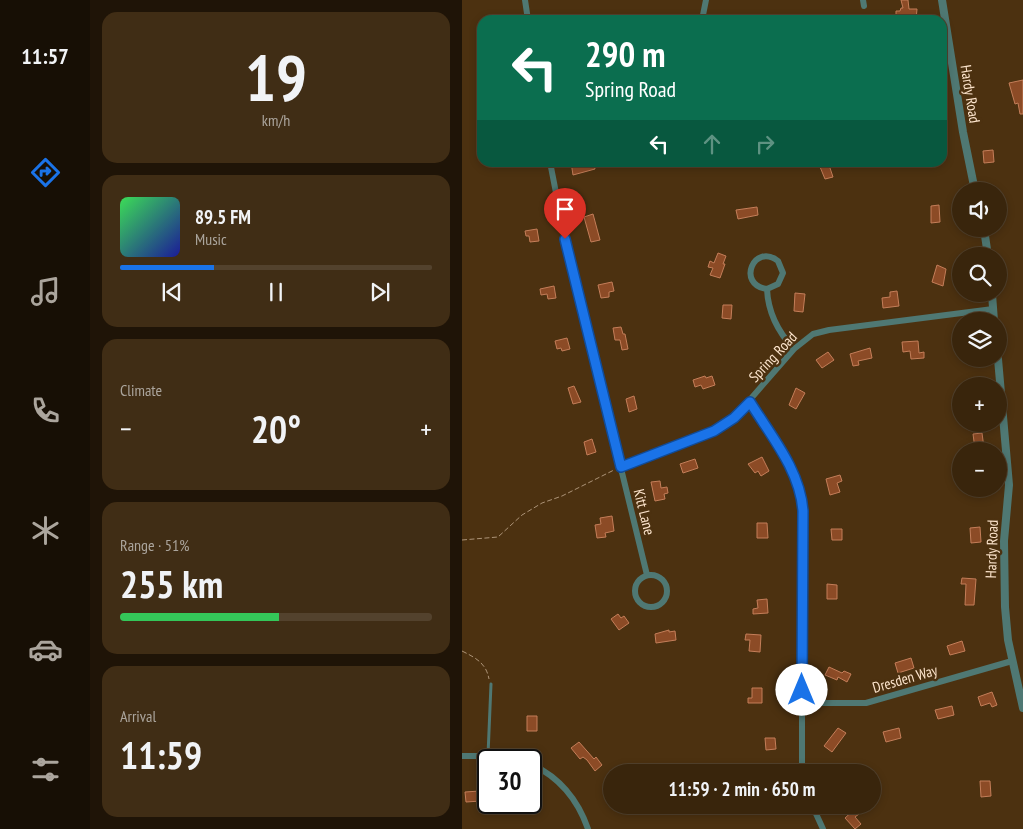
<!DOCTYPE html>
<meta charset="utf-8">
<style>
:root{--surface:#39250c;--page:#402d15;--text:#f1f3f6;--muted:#aba59d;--line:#53422d;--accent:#1a73e8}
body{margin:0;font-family:"PT Sans Narrow",sans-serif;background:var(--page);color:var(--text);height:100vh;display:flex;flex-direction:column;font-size:19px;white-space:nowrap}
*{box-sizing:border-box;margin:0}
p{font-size:16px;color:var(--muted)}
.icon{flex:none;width:28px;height:28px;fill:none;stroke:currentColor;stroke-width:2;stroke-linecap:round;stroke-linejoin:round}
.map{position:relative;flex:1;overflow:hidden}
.details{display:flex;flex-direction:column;gap:12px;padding:12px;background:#1f1407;width:372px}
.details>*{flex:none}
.top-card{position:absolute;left:15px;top:15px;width:470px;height:152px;border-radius:15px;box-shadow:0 2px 8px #0003,0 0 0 1px var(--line);background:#0b6e4f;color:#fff;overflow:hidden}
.buttons{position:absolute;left:490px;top:182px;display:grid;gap:10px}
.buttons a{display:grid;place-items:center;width:55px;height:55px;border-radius:50%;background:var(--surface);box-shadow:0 2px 8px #0003,0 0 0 1px var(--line);font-size:25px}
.speed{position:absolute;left:15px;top:749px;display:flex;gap:10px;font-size:25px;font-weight:700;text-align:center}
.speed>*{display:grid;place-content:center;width:65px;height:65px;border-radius:50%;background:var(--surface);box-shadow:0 2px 8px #0003,0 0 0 1px var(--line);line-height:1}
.speed .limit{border:2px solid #111;border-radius:8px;background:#fff;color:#111}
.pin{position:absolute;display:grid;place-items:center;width:42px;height:42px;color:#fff;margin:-51px -21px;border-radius:50% 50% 50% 0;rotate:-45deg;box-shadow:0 0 5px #0007}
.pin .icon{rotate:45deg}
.me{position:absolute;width:55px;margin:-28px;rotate:0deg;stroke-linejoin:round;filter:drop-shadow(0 0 4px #0008)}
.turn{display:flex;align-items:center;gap:18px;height:105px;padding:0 25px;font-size:22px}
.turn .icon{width:65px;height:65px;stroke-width:2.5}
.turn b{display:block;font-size:35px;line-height:42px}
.lanes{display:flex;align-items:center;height:48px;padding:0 25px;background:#0003;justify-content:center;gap:25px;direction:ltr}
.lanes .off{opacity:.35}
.big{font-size:38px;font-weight:800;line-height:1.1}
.details .tile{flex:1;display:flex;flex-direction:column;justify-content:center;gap:8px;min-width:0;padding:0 18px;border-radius:15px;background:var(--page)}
.details .dial{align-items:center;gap:0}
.dial b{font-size:65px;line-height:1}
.song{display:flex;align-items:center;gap:15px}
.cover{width:60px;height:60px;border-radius:8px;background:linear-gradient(135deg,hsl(130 70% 55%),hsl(240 70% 35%))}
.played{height:5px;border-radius:2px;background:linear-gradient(90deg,var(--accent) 30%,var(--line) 30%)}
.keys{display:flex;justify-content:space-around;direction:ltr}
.heat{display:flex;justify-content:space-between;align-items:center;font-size:28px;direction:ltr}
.charge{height:8px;border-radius:4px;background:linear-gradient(90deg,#34c759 51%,var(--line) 0)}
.trip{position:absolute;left:141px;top:764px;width:278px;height:50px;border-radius:25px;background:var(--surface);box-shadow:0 2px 8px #0003,0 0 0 1px var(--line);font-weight:800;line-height:50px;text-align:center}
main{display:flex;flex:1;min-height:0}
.menu{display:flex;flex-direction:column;width:90px;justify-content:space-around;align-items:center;background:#170f05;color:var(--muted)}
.menu .icon{width:35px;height:35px}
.menu .selected{color:var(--accent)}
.menu b{font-size:22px;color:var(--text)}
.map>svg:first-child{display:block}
</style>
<main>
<nav class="menu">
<b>11:57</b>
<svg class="icon selected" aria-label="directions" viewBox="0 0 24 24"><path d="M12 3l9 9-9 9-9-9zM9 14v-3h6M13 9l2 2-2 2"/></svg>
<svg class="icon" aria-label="music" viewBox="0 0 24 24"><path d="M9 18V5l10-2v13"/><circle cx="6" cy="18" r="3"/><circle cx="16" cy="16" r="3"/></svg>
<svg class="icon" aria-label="phone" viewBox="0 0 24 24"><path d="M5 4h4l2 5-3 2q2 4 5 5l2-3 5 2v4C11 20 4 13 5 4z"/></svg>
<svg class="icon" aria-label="climate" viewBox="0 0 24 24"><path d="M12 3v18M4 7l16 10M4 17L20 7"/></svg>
<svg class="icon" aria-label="car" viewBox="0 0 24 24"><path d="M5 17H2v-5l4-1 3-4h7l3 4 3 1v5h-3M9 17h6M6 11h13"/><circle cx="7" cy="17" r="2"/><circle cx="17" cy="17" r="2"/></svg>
<svg class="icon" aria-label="filters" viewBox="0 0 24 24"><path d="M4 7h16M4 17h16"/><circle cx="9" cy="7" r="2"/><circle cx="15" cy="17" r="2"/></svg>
</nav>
<section class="details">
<div class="tile dial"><b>19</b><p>km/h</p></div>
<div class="tile">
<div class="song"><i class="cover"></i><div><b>89.5 FM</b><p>Music</p></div></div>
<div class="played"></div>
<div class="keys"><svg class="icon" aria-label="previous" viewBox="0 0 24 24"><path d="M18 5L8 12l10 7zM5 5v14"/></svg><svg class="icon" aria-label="pause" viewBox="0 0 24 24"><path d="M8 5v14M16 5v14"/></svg><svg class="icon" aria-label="next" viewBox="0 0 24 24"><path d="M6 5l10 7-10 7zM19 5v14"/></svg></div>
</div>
<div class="tile"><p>Climate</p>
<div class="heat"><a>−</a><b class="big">20°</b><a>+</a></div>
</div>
<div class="tile"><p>Range · 51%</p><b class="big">255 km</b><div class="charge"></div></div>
<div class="tile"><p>Arrival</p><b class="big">11:59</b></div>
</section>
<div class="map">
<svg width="561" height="829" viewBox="0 0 561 829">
<rect width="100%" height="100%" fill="#4c3110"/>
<!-- building -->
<path fill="#8c4b26" stroke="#c47e59" d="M 439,0 L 446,0 L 447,9 L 455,9 L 454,20 L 434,20 L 434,11 L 438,11 L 439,8 L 441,8 Z
M 561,80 L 561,114 L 558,114 L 556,103 L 553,104 L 547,83 Z
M 531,150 L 532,162 L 522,163 L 521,151 Z
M 109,162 L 118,162 L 119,167 L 132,164 L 133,169 L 111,175 Z
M 356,162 L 366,162 L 371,177 L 363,179 Z
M 477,205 L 478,222 L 469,223 L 469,206 Z
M 295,207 L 296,215 L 276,219 L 274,210 Z
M 131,214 L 138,240 L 129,242 L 122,217 Z
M 75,229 L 77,241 L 68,242 L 67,236 L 64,236 L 63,231 Z
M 256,253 L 264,256 L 261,264 L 263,264 L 258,278 L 248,275 L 251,268 L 246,267 L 248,261 L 252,263 Z
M 475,265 L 484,269 L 481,286 L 470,282 Z
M 150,282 L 152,291 L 147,292 L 147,297 L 139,298 L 136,285 Z
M 92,286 L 94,298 L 86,299 L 85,294 L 79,295 L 78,289 Z
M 435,291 L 437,306 L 421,308 L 420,298 L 428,297 L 428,292 Z
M 333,293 L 343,294 L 341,312 L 332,311 Z
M 261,305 L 270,305 L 269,319 L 260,318 Z
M 159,327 L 161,334 L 163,334 L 166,349 L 160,350 L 158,340 L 153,340 L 151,328 Z
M 105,338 L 108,349 L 100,351 L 99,348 L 95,349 L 93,341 Z
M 456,341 L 457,353 L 462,352 L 462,358 L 449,359 L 448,351 L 441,352 L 440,342 Z
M 408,348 L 410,358 L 396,361 L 397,365 L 391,366 L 388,354 Z
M 366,352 L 372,360 L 360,368 L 354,360 Z
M 243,376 L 244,378 L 250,376 L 253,385 L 241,389 L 239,385 L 233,387 L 231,380 Z
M 112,386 L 119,402 L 111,404 L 106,388 Z
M 334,388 L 343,393 L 334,409 L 327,405 Z
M 172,396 L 175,409 L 167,412 L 164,399 Z
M 520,433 L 522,448 L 513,449 L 511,434 Z
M 130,439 L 134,452 L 125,455 L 122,442 Z
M 300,457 L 307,471 L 299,476 L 296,471 L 293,473 L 286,464 Z
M 233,459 L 236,468 L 221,473 L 218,464 Z
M 378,475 L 380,481 L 375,483 L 378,492 L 368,495 L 364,479 Z
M 198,481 L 199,488 L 205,487 L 206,493 L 202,494 L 203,499 L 193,501 L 189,482 Z
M 150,516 L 152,531 L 143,533 L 144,537 L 135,538 L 133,525 L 139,524 L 138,518 Z
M 295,523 L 305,523 L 306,538 L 295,538 Z
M 518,527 L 519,542 L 509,543 L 508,528 Z
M 369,529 L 380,529 L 380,540 L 370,540 Z
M 500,578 L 514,579 L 512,605 L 503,605 L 504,584 L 499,584 Z
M 365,584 L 375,585 L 375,599 L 365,599 Z
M 305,599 L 306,613 L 291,614 L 291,609 L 296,608 L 295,600 Z
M 156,614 L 159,618 L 162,616 L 167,623 L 157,630 L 149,619 Z
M 207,630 L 207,632 L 213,631 L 214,640 L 194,643 L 193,634 Z
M 284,634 L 299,635 L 298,652 L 287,651 L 288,640 L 283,640 Z
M 500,641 L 503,651 L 488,655 L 485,646 Z
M 449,658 L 452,668 L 436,673 L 433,663 Z
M 367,667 L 380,673 L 382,671 L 389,674 L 385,682 L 376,677 L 375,680 L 363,675 Z
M 290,688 L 300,688 L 300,703 L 286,703 L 286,698 L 290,698 Z
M 530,692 L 535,705 L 530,707 L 528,703 L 519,706 L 516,697 Z
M 490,706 L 492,715 L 476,719 L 473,710 Z
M 65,716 L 75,716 L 75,731 L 65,731 Z
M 376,728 L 384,733 L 370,752 L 362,746 Z
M 437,728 L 439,738 L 424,742 L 421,732 Z
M 303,738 L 313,738 L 314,749 L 304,750 Z
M 117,742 L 132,759 L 134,757 L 140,765 L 133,771 L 125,760 L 121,757 L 118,759 L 109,748 Z
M 518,781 L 528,781 L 529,796 L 519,797 Z
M 18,791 L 19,801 L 4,802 L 3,792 Z
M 48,802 L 71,802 L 68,811 L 58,807 L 57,811 L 49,808 L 50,804 Z
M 393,809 L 397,814 L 393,817 L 399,824 L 393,829 L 383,818 Z"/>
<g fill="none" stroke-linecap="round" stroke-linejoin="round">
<!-- path -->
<path stroke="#ac9377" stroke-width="1" stroke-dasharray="5 2.5" stroke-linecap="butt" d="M 0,540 L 36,537 L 60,515 L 80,503 L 100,496 L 152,470
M 0,651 C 14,658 24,663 27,679"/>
<!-- service -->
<path stroke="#4f7873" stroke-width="3" d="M 26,755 L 29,684"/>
<!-- minor -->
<path stroke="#4f7873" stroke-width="6" d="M 63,0 L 66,20
M 401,0 L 402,6
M 240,20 L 244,0
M 88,162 L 103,239 L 185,575
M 305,289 L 316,284 L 321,273 L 316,261 C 292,242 274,285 305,289 C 306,312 316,332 332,349
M 288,402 L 327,465 L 340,495 L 340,772
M 159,467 L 252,431 L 272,418 L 332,349 L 351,334 L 367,330 L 531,309
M173 591a16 16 0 1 1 32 0a16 16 0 1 1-32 0Z
M 340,703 L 404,703 L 550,661
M 0,756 L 39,756 L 57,760
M 69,764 C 97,777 116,800 126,829
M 350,805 L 361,829"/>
<!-- tertiary -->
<path stroke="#4f7873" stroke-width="8" d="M 480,0 L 501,132 L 513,191
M 522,229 L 526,256
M 530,294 L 532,321
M 536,359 L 547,485 L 542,541 L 543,607 L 546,640 L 561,708"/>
</g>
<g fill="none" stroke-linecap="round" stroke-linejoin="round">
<defs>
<path id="route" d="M 103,239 L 159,467 L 252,431 L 272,418 L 288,402 C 309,436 338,470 341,511 L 340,690"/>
</defs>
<!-- route casing -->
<use href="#route" stroke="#114b97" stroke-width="12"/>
<!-- route -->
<use href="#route" stroke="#1a73e8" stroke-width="9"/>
</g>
<g text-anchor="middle" stroke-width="5" stroke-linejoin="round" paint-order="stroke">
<!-- street labels -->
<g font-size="15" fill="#fce4cc" stroke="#4c3110">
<text transform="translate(508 94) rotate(81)" y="5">Hardy Road</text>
<text transform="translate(311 357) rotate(-47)" y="5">Spring Road</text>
<text transform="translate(182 512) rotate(76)" y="5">Kitt Lane</text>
<text transform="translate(530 549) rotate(-88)" y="5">Hardy Road</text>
<text transform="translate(443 679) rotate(-16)" y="5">Dresden Way</text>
</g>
</g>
</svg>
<div class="buttons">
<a><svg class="icon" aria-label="sound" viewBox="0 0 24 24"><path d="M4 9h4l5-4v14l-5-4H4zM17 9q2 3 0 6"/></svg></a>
<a><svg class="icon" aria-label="search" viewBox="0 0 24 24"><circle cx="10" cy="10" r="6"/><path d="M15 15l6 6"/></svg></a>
<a><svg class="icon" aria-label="layers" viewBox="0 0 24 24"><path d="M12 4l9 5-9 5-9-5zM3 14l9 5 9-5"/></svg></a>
<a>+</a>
<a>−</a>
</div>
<div class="speed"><div class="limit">30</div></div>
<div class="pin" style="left:103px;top:239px;background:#d93025"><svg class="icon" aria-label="arrive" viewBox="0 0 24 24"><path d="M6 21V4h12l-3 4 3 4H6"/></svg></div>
<svg class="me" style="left:340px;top:690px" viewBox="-20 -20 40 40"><circle r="19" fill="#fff"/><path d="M0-13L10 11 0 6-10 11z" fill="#1a73e8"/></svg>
<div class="trip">11:59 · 2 min · 650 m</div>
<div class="top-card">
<div class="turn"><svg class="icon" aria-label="left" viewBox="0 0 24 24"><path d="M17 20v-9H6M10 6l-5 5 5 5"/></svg><div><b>290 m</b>Spring Road</div></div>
<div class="lanes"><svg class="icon" aria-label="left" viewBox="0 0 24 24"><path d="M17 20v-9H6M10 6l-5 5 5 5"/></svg><svg class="icon off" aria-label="ahead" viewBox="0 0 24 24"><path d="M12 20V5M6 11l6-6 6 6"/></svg><svg class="icon off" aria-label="right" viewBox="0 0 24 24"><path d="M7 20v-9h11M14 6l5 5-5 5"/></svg></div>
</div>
</div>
</main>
